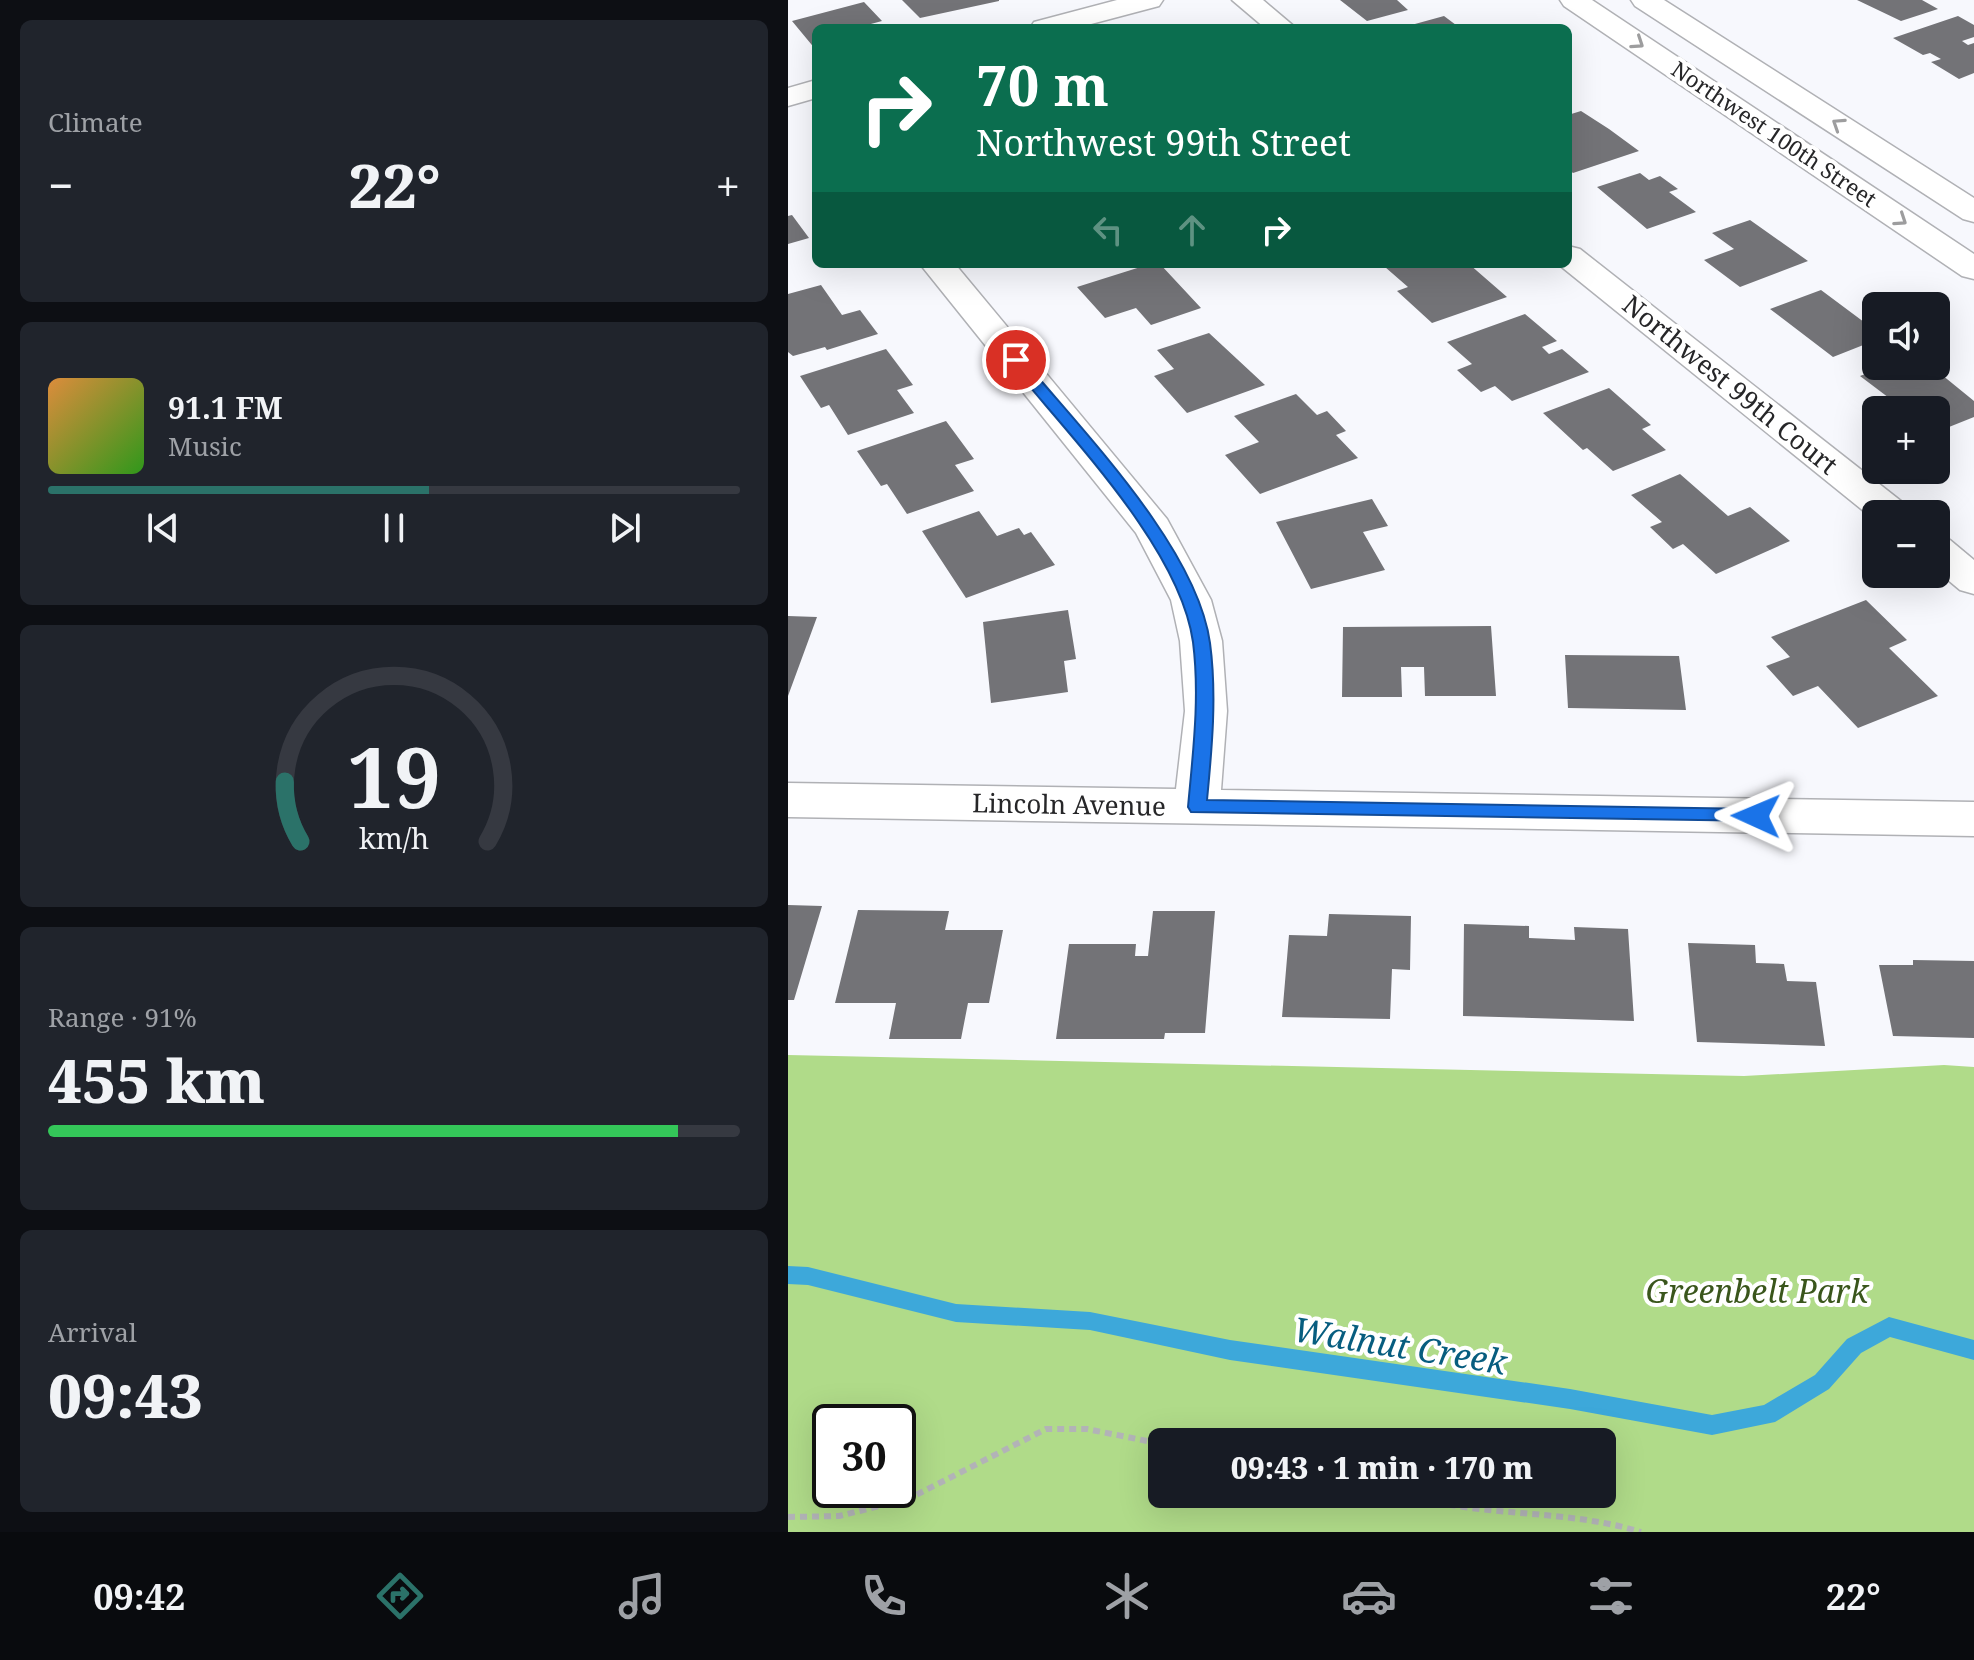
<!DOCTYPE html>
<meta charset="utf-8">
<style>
:root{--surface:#171b24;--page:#20242c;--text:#f1f3f6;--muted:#9ea1a6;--line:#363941;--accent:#2b7269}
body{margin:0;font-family:"Noto Serif",serif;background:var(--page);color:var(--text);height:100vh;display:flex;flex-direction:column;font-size:30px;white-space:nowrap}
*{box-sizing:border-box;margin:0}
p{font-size:26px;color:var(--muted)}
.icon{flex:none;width:44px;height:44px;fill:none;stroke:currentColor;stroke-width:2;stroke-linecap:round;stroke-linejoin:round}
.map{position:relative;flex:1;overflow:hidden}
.sheet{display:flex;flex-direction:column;gap:20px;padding:20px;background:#0d0f14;width:788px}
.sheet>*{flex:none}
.banner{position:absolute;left:24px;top:24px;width:760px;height:244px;border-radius:12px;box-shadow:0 8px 32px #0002;background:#0b6e4f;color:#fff;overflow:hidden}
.controls{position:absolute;left:1074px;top:292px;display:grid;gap:16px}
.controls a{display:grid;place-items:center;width:88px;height:88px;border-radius:12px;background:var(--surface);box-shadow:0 8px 32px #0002;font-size:40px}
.speed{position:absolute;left:24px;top:1404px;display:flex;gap:16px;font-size:40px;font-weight:700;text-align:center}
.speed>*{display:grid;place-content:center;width:104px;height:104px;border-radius:50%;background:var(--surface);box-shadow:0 8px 32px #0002;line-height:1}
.speed .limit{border:4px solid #111;border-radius:12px;background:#fff;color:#111}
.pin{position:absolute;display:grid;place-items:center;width:68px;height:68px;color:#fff;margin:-34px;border:4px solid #fff;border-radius:50%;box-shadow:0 2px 8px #0007}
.me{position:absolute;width:88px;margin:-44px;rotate:271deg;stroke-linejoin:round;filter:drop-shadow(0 0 6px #0008)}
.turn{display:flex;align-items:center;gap:28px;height:168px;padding:0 32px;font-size:36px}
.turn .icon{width:104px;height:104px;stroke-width:2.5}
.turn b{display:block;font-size:56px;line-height:68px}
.lanes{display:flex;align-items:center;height:76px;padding:0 32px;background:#0003;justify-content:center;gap:40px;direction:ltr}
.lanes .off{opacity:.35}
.big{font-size:60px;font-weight:800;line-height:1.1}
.sheet .tile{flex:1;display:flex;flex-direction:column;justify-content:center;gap:12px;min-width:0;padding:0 28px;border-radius:12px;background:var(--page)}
.sheet .dial{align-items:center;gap:0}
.dial svg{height:208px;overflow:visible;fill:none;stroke:var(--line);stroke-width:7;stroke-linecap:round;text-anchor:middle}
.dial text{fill:var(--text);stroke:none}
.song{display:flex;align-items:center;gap:24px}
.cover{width:96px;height:96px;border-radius:12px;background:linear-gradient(135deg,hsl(30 70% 55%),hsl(110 70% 35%))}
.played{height:8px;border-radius:4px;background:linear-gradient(90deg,var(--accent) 55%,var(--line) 55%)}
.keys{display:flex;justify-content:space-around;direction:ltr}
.heat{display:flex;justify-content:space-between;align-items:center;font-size:44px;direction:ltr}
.charge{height:12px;border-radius:6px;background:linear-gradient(90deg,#34c759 91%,var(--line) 0)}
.trip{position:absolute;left:360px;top:1428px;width:468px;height:80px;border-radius:12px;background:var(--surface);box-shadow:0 8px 32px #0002;font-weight:800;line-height:80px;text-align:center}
.menu{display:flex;height:128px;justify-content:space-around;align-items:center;background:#090b0e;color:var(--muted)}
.menu .icon{width:56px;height:56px}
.menu .active{color:var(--accent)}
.menu b{font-size:36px;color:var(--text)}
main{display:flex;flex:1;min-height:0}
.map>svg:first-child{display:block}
</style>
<main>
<section class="sheet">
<div class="tile"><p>Climate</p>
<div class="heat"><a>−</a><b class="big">22°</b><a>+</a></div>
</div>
<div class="tile">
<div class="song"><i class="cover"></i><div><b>91.1 FM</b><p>Music</p></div></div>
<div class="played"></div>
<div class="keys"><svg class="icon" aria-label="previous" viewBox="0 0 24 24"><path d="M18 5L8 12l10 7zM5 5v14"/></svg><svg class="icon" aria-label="pause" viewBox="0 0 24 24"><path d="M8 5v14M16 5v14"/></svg><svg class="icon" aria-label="next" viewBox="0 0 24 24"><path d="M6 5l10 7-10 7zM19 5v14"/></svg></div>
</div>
<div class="tile dial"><svg viewBox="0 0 100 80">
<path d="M14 69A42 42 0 1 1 86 69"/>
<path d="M14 69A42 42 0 0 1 8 46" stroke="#2b7269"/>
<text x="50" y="56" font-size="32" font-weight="700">19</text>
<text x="50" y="72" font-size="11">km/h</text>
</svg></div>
<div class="tile"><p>Range · 91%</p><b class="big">455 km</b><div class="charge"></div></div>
<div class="tile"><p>Arrival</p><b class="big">09:43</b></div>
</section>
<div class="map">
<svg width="1186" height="1532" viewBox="0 0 1186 1532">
<rect width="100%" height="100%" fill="#f7f8fd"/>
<!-- green -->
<path fill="#b0db89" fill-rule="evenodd" d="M 0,1055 L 956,1076 L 1156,1065 L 1186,1067 L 1186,1532 L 0,1532 ZM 42,1422 L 110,1422 L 110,1490 L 42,1490 ZM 374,1442 L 814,1442 L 814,1494 L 374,1494 Z"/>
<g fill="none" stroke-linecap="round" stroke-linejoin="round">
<!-- stream -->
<path fill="#3da8da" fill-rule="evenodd" d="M 0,1266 L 20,1267 L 168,1304 L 302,1312 L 442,1340 L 782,1389 L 924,1415 L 976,1405 L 1027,1375 L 1059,1339 L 1101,1317 L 1186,1340 L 1186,1360 L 1102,1337 L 1073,1353 L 1041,1389 L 987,1422 L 924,1435 L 782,1409 L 442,1360 L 302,1330 L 168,1322 L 20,1285 L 0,1284 Z"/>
</g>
<!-- building -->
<path fill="#737377" d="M 114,0 L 211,0 L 211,1 L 132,18 Z
M 552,0 L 609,0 L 620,10 L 579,21 Z
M 1069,0 L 1134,0 L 1150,9 L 1113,21 Z
M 76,2 L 94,21 L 68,28 L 28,28 L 28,50 L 4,21 Z
M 656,16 L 672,28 L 616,28 L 616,27 Z
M 1170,16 L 1186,25 L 1186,37 L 1174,41 L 1180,45 L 1186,43 L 1186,73 L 1171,79 L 1143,62 L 1153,59 L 1142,53 L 1135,55 L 1105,38 Z
M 793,111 L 821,129 L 851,151 L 785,173 L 780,169 L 780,115 Z
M 852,173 L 861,180 L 872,176 L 890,189 L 881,192 L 908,212 L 859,229 L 809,187 Z
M 4,215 L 21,238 L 0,244 L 0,216 Z
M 962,220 L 1020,261 L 952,287 L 916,260 L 946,249 L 924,233 Z
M 362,264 L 372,264 L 413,308 L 363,325 L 348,308 L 317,318 L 289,287 Z
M 605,264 L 664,264 L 669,268 L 681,264 L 719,297 L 644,323 L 609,291 L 620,287 L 597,267 Z
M 33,285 L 54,315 L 72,310 L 90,334 L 39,350 L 37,347 L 5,356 L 0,352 L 0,294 Z
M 1033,290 L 1088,331 L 1088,340 L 1045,357 L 982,309 Z
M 737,314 L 769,341 L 754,347 L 761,354 L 774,349 L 801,372 L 724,401 L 707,386 L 693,392 L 669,370 L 684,364 L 659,342 Z
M 421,333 L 477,385 L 399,413 L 366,376 L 386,369 L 369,350 Z
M 98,349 L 125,385 L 109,390 L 126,413 L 60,435 L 41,405 L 33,408 L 12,376 Z
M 1098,366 L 1143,366 L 1186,401 L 1186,417 L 1151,431 L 1148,429 L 1148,410 L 1117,410 L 1072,376 Z
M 821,388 L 863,425 L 854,429 L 878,450 L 825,471 L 799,448 L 795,450 L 755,413 Z
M 508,394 L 529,415 L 539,411 L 558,431 L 548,435 L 570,458 L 472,494 L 437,455 L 471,442 L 446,416 Z
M 158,421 L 186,459 L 167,465 L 186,491 L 119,514 L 99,484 L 93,486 L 69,451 Z
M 892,474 L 940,516 L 962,507 L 1002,541 L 928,574 L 895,544 L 885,549 L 862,527 L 874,522 L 843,495 Z
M 584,499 L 600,526 L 575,532 L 597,570 L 523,589 L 488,522 Z
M 191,511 L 209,536 L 231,528 L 236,535 L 243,532 L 267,565 L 178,598 L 134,531 Z
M 1078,600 L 1119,640 L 1101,648 L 1150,696 L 1070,728 L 1030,686 L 1005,696 L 978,666 L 1002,657 L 983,637 Z
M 280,610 L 288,659 L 276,661 L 280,692 L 203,703 L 195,622 Z
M 0,616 L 29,617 L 0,696 Z
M 703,626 L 708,696 L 637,696 L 636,667 L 613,667 L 614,697 L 554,697 L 555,627 Z
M 777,655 L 891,656 L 898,710 L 780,708 Z
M 0,905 L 34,906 L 6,1000 L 0,1000 Z
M 70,910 L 161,911 L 157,930 L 215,930 L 201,1003 L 180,1003 L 173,1039 L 101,1039 L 108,1003 L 47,1003 Z
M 365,911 L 427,911 L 417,1033 L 377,1033 L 376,1039 L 268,1039 L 281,944 L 348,944 L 347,956 L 360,956 Z
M 541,914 L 623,916 L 622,970 L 604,969 L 602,1019 L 494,1017 L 501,935 L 539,936 Z
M 676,924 L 741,926 L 741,938 L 787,940 L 786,927 L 840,929 L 846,1021 L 675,1016 Z
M 900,943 L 967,945 L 968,963 L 996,964 L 999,981 L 1028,982 L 1037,1046 L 909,1042 Z
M 1125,960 L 1186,961 L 1186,1038 L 1105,1036 L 1091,965 L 1125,965 Z"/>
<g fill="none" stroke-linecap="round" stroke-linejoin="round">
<defs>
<path id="minor" d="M 329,0 L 375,0 L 371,6 L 288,28 L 242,28 L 246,22 Z
M 444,0 L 475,0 L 508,28 L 477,28 Z
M 28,80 L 28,98 L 0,106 L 0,88 Z
M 780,246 L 792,249 L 1118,505 L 1123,514 L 1088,514 L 1088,521 L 770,264 L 780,264 Z
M 132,264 L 167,264 L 379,519 L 423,600 L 434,641 L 439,711 L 433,790 L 1186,802 L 1186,836 L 0,817 L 0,783 L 388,789 L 397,711 L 392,641 L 383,600 L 348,533 Z
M 1148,536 L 1162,540 L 1186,560 L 1186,594 L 1172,590 L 1148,570 Z"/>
<path id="secondary" d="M 772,0 L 804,0 L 1186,254 L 1186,279 L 1174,276 L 776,6 Z
M 843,0 L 876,0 L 1186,198 L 1186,222 L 1175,219 L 847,6 Z"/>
</defs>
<!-- minor casing -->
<use href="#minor" stroke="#b0b1b5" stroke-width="3"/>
<!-- secondary casing -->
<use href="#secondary" stroke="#b0b1b5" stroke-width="3"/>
<!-- path -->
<path stroke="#b2b3b7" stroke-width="6" stroke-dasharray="7 5" stroke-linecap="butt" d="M 614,1494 C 692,1518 775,1508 853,1532
M 0,1517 L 51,1516 L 120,1499 L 258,1429 L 299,1429 L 374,1444"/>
<!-- minor -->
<use href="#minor" fill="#fff" fill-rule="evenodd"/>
<!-- secondary -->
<use href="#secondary" fill="#fff" fill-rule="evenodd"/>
</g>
<!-- one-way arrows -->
<defs><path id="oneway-chevron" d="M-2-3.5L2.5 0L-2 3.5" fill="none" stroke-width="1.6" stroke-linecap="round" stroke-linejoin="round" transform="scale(2)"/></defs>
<g stroke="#9d9d9e">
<use href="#oneway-chevron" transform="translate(850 43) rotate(34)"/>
<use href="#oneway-chevron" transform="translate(1050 124) rotate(-147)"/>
<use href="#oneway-chevron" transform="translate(1113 220) rotate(34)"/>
</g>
<!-- route -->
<path fill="#1a73e8" stroke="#114b97" stroke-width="2" d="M 228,356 L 233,357 C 294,431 409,547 422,643 C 429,695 424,748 419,800 L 968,809 L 977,816 L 974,821 L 403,812 L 400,807 C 405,752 412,697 405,642 C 392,548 282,437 222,363 L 220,360 Z"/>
<g text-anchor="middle" stroke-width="8" stroke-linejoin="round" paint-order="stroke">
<!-- far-street labels -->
<g font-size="22" fill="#262628" stroke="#fff">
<text transform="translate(986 134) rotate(34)" y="8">Northwest 100th Street</text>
</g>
<!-- street labels -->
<g font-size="26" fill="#262628" stroke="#fff">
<text transform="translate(942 385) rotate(39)" y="9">Northwest 99th Court</text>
<text transform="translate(281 805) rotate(1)" y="9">Lincoln Avenue</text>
</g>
<!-- near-park labels -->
<g font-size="32" font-style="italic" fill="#3a561c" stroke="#fff">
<text x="969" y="1303">Greenbelt Park</text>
</g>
<!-- near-water labels -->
<g font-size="34" font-style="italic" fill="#075d7f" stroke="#fff">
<text transform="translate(612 1346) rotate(9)" y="12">Walnut Creek</text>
</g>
</g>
</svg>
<div class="controls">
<a><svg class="icon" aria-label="sound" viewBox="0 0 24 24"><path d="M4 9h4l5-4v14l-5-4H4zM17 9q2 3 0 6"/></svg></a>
<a>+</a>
<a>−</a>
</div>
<div class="speed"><div class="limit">30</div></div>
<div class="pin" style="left:228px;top:360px;background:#d93025"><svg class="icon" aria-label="arrive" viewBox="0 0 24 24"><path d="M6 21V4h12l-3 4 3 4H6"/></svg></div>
<svg class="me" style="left:968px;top:816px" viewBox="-20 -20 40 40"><path d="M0-17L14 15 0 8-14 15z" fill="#1a73e8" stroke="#fff" stroke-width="4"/></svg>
<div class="trip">09:43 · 1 min · 170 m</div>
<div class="banner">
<div class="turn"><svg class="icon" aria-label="right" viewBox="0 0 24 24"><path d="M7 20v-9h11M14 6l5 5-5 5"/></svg><div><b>70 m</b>Northwest 99th Street</div></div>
<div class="lanes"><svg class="icon off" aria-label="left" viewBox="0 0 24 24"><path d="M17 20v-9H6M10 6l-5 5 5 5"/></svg><svg class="icon off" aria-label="ahead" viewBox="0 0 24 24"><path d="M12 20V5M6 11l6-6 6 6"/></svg><svg class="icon" aria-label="right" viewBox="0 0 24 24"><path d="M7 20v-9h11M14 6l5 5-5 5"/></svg></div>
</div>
</div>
</main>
<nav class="menu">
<b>09:42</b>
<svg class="icon active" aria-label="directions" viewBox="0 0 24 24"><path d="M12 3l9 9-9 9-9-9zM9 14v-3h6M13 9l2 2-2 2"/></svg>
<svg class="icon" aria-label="music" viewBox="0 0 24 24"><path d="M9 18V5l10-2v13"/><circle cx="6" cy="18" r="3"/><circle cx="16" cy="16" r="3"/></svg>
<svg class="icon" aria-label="phone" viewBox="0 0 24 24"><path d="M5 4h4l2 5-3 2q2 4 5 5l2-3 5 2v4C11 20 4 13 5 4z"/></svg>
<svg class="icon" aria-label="climate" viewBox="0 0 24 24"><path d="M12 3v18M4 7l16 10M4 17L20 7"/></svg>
<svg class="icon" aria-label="car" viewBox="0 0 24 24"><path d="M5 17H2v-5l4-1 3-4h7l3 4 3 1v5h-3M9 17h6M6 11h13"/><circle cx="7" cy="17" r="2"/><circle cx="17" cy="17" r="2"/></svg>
<svg class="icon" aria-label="filters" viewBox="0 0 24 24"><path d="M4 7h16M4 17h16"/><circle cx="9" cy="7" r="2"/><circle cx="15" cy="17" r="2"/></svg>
<b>22°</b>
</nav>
